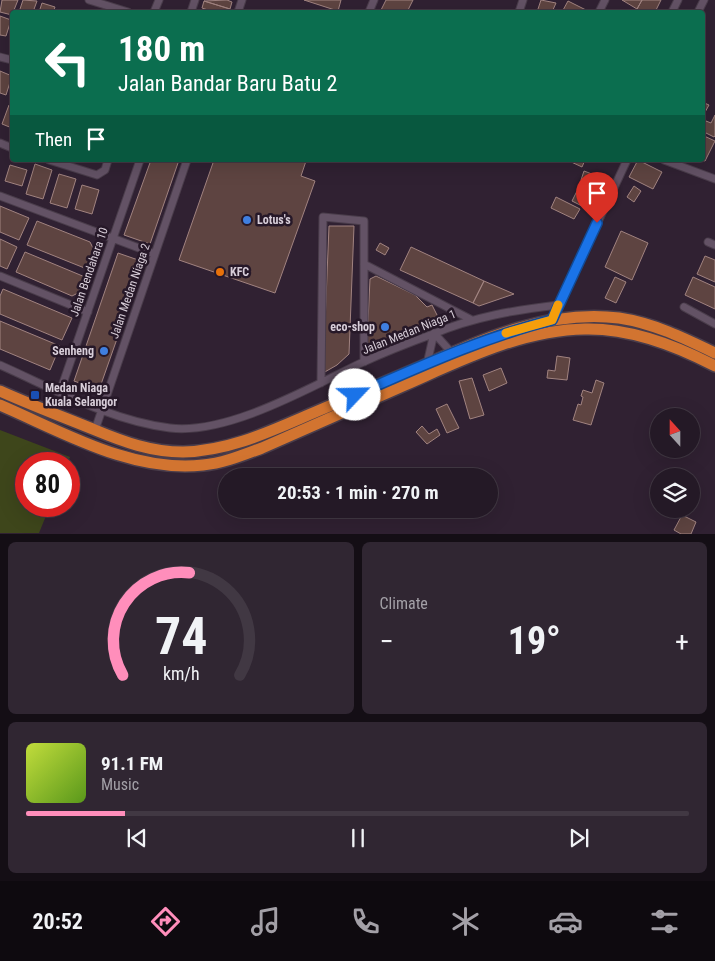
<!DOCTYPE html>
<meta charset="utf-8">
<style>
:root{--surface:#241926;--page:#302632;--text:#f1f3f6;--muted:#a3a0a7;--line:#413843;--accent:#ff8ebb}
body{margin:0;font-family:"Roboto Condensed",sans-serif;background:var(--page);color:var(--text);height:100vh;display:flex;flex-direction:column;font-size:19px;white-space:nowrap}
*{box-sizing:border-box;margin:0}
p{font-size:16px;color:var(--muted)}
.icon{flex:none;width:28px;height:28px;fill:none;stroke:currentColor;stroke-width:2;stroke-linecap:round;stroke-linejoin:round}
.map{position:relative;height:534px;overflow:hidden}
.details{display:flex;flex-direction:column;gap:8px;padding:8px;background:#140e15;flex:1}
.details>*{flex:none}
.hud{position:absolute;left:10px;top:10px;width:695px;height:152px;border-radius:5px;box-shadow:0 5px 20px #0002,0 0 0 1px var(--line);background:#0b6e4f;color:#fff;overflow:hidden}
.needle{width:32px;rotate:339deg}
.controls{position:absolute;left:650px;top:408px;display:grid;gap:10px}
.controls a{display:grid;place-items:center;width:50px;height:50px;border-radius:50%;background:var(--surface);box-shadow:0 5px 20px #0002,0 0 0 1px var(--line);font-size:25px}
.speed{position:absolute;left:15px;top:452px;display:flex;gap:10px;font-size:25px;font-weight:700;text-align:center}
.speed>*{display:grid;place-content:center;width:65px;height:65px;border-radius:50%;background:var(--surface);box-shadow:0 5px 20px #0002,0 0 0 1px var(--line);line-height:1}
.speed .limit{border:8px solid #d22;background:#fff;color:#111}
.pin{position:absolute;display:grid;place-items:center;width:42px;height:42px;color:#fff;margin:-51px -21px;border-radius:50% 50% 50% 0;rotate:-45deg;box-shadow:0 0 5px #0007}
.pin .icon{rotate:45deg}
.me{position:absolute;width:55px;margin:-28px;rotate:66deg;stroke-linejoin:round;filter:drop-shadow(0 0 4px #0008)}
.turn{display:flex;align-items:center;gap:18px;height:105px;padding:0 25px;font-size:22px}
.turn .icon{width:65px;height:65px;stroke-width:2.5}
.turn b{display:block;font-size:35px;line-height:42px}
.then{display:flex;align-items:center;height:48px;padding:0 25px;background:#0003;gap:10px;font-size:19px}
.big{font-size:38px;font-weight:700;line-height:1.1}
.details .tile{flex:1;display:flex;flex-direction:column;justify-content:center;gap:8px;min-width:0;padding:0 18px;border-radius:8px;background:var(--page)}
.details .dial{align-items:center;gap:0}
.dial svg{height:130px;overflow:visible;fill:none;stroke:var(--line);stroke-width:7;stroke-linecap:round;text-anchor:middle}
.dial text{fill:var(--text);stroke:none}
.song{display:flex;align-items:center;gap:15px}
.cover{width:60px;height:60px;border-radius:8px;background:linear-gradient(135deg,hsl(70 70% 55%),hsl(90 70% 35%))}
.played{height:5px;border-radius:2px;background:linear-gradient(90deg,var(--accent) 15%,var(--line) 15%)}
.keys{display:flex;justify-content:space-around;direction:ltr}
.heat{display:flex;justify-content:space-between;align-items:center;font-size:28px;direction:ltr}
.details .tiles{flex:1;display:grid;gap:8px;grid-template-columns:1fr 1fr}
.tile:last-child{grid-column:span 2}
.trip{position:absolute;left:218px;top:468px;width:280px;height:50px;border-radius:25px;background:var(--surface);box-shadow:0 5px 20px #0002,0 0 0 1px var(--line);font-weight:700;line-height:50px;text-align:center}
.menu{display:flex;height:80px;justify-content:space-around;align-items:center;background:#0e0a0f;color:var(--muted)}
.menu .icon{width:35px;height:35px}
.menu .on{color:var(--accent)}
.menu b{font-size:22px;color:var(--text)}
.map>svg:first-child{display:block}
</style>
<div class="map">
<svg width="715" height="534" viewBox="0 0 715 534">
<rect width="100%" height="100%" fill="#302132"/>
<!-- green -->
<path fill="#3e461b" d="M 0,430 L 70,457 L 67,464 L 26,464 L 26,506 L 50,506 L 39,533 L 0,533 Z"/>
<!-- building -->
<path fill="#5e4441" stroke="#a18380" d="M 2,0 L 18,0 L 12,15 L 0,12 Z
M 23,0 L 37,1 L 33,12 L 19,12 Z
M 227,0 L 232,2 L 230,9 L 204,1 Z
M 304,0 L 341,0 L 338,11 Z
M 386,0 L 413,0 L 407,12 L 380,12 Z
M 541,0 L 556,3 L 552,12 L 537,12 Z
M 622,0 L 642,0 L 637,9 Z
M 642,0 L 661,0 L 655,12 L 645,12 L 637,9 Z
M 204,1 L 230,9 L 228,12 L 214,12 L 202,8 Z
M 568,1 L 586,10 L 585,12 L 562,12 Z
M 42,3 L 55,7 L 53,12 L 39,12 Z
M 0,16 L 11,20 L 6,36 L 0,35 Z
M 0,71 L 12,76 L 6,95 L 0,93 Z
M 702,102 L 709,105 L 704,114 L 702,113 Z
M 9,105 L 12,106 L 12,128 L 2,124 Z
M 715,115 L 715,136 L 714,137 L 702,131 L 702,128 L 706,121 L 711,123 Z
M 702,135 L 715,141 L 705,161 L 702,160 Z
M 151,160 L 179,160 L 150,244 L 124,235 Z
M 214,160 L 306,161 L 301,176 L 315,181 L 275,293 L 179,260 Z
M 567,160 L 585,160 L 582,167 Z
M 638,160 L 662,172 L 653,189 L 629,177 Z
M 35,164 L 52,170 L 43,199 L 26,194 Z
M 10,165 L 27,170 L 22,186 L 5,181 Z
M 584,171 L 600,177 L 597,186 L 581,180 Z
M 59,174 L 76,179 L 67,208 L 50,203 Z
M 82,185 L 99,190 L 92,214 L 75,209 Z
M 634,186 L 641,191 L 634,202 L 627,197 Z
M 577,191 L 589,197 L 584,207 L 572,201 Z
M 556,197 L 580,209 L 574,219 L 551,208 Z
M 0,206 L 29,218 L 19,240 L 0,232 Z
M 37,221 L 90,242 L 94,250 L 87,269 L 27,245 Z
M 329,226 L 354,226 L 349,354 L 337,365 L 323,373 Z
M 621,231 L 648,243 L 632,280 L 605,267 Z
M 0,239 L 17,247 L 7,269 L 0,266 Z
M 380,243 L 389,248 L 385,255 L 376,250 Z
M 411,247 L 484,281 L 473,303 L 400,270 Z
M 25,252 L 85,277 L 78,293 L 72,296 L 16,272 Z
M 118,253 L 144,262 L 99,390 L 74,381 Z
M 705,256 L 715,260 L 715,282 L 697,274 Z
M 376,276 L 415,295 L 427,307 L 432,305 L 438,317 L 373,347 L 367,343 L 370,279 Z
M 615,277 L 626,282 L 616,303 L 605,298 Z
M 693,277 L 715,287 L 715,309 L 685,295 Z
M 484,281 L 514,294 L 479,306 L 473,303 Z
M 3,289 L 72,318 L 62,340 L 0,314 L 0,296 Z
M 0,321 L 60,346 L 50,370 L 0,349 Z
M 557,356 L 570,358 L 567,380 L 547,378 L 548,370 L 555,371 Z
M 501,368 L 507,383 L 489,391 L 483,375 Z
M 472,378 L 484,415 L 470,419 L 459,381 Z
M 596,380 L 604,383 L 591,425 L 573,420 L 578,404 L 581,405 L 583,397 L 581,396 L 583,390 L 592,393 Z
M 447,404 L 459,428 L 447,433 L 436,409 Z
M 422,426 L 429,434 L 437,429 L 440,435 L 427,444 L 416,432 Z
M 682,515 L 696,522 L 691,534 L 681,534 L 674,530 Z"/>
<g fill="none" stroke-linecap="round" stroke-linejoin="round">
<defs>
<path id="minor" d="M 89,0 L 128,12
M 154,12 L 159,0
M 191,12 L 195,0
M 238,12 L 242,0
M 369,12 L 374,0
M 519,12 L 523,0
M 599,12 L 605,0
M 672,12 L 678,0
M 698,12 L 704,0
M 0,57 L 12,60
M 0,143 L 12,148
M 49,160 L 97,175 L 105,170 L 108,160
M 664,160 L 715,179
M 0,196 L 155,254
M 708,242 L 715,245
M 364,264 L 470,319
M 0,276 L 88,312
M 684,307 L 715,324
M 552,320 L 627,160
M 434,333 L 452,353
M 427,364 L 434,333
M 0,365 C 54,389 111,421 170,428 C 227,435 309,388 359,364 C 383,353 408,343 433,334 C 473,317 515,310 558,305
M 321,383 L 323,217 L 364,221 L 364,362
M 60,392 L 140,160
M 95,430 L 187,160"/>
<path id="trunk" d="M 0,391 C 31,405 63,417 95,430 C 124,442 151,452 183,452 C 230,451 271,431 313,413 C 348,398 383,383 418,368 C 481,340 548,309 619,318 C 653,323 684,338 715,353
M 0,405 C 63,432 132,473 203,465 C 224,463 243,455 262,448 C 310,427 357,406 405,385 C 462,360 521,330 585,329 C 631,328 675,345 715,366"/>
</defs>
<!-- minor casing -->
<use href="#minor" stroke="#4a3d4b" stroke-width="9"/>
<!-- trunk casing -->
<use href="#trunk" stroke="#4a3d4b" stroke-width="14"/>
<!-- minor -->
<use href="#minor" stroke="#635265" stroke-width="7"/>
<!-- trunk -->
<use href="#trunk" stroke="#d27430" stroke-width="11"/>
</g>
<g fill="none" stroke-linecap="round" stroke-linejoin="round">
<defs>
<path id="route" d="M 355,395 C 419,367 484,337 552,320 L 597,223"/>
</defs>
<!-- route casing -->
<use href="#route" stroke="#114b97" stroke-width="12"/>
<!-- route -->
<use href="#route" stroke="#1a73e8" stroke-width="9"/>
<!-- slow -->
<path stroke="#f59e0b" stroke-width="9" d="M 506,333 L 552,320 L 558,305"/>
</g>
<!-- markers -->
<g fill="#3f7fe0" stroke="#261828" stroke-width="2">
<circle cx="247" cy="220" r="5"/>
<circle cx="385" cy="327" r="5"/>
<circle cx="104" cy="351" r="5"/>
</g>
<circle fill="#e8710a" stroke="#261828" stroke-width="2" cx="220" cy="272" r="5"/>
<rect fill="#1a4fb4" stroke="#261828" stroke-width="2" x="30" y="390" width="10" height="10" rx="2.5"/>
<g text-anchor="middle" stroke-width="5" stroke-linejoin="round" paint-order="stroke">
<!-- poi labels -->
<g font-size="12" font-weight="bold" fill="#d8ced9" stroke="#261828" text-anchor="start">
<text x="257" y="224">Lotus's</text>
<text x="230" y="276">KFC</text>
<text x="375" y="331" text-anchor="end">eco-shop</text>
<text x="94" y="355" text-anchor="end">Senheng</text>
<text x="45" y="392">Medan Niaga<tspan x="45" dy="14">Kuala Selangor</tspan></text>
</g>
<!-- street labels -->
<g font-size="12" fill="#d8ced9" stroke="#261828">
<text transform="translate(89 272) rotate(-71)" y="4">Jalan Bendahara 10</text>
<text transform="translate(130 291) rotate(-71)" y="4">Jalan Medan Niaga 2</text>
<text transform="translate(409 332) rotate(-22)" y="4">Jalan Medan Niaga 1</text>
</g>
</g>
</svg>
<div class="controls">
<a><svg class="needle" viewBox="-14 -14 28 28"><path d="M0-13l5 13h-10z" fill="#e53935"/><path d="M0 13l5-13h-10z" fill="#a3a0a7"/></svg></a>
<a><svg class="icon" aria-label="layers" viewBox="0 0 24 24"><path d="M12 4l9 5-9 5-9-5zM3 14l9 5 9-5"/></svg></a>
</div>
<div class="speed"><div class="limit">80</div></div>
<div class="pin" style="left:597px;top:223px;background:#d93025"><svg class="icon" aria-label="arrive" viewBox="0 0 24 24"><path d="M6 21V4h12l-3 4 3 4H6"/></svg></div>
<svg class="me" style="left:355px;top:395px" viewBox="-20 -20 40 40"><circle r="19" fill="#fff"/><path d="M0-13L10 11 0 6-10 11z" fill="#1a73e8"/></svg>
<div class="trip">20:53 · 1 min · 270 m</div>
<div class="hud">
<div class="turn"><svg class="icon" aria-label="left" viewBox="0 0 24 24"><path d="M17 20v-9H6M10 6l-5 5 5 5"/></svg><div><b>180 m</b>Jalan Bandar Baru Batu 2</div></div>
<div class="then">Then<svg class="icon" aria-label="arrive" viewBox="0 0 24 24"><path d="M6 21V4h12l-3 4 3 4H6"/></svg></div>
</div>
</div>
<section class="details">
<div class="tiles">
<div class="tile dial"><svg viewBox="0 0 100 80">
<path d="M14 69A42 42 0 1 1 86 69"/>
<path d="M14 69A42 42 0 0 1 55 6" stroke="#ff8ebb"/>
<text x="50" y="56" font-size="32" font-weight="700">74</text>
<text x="50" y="72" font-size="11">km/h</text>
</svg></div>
<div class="tile"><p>Climate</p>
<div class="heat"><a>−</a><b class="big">19°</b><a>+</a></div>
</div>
<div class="tile">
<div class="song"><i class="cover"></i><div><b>91.1 FM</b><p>Music</p></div></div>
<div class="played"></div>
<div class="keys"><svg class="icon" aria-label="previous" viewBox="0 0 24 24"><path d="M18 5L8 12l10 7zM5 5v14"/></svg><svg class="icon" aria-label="pause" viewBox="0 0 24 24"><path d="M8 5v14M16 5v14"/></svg><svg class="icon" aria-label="next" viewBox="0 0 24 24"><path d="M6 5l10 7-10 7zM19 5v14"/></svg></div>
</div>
</div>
</section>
<nav class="menu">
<b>20:52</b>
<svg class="icon on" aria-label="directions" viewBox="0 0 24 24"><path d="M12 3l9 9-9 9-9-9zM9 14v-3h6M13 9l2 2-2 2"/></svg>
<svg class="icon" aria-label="music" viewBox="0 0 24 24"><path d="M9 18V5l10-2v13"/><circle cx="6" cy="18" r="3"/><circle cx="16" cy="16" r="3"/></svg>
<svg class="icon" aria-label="phone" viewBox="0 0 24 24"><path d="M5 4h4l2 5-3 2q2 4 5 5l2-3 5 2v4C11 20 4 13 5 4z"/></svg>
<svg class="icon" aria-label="climate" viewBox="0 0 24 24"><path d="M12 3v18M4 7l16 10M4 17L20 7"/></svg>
<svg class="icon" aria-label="car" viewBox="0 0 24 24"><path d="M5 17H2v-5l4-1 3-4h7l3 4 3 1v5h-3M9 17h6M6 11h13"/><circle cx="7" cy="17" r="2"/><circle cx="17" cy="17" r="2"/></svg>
<svg class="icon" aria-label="filters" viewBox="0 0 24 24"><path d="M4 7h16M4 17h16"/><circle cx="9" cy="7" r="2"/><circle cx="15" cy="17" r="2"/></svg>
</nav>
